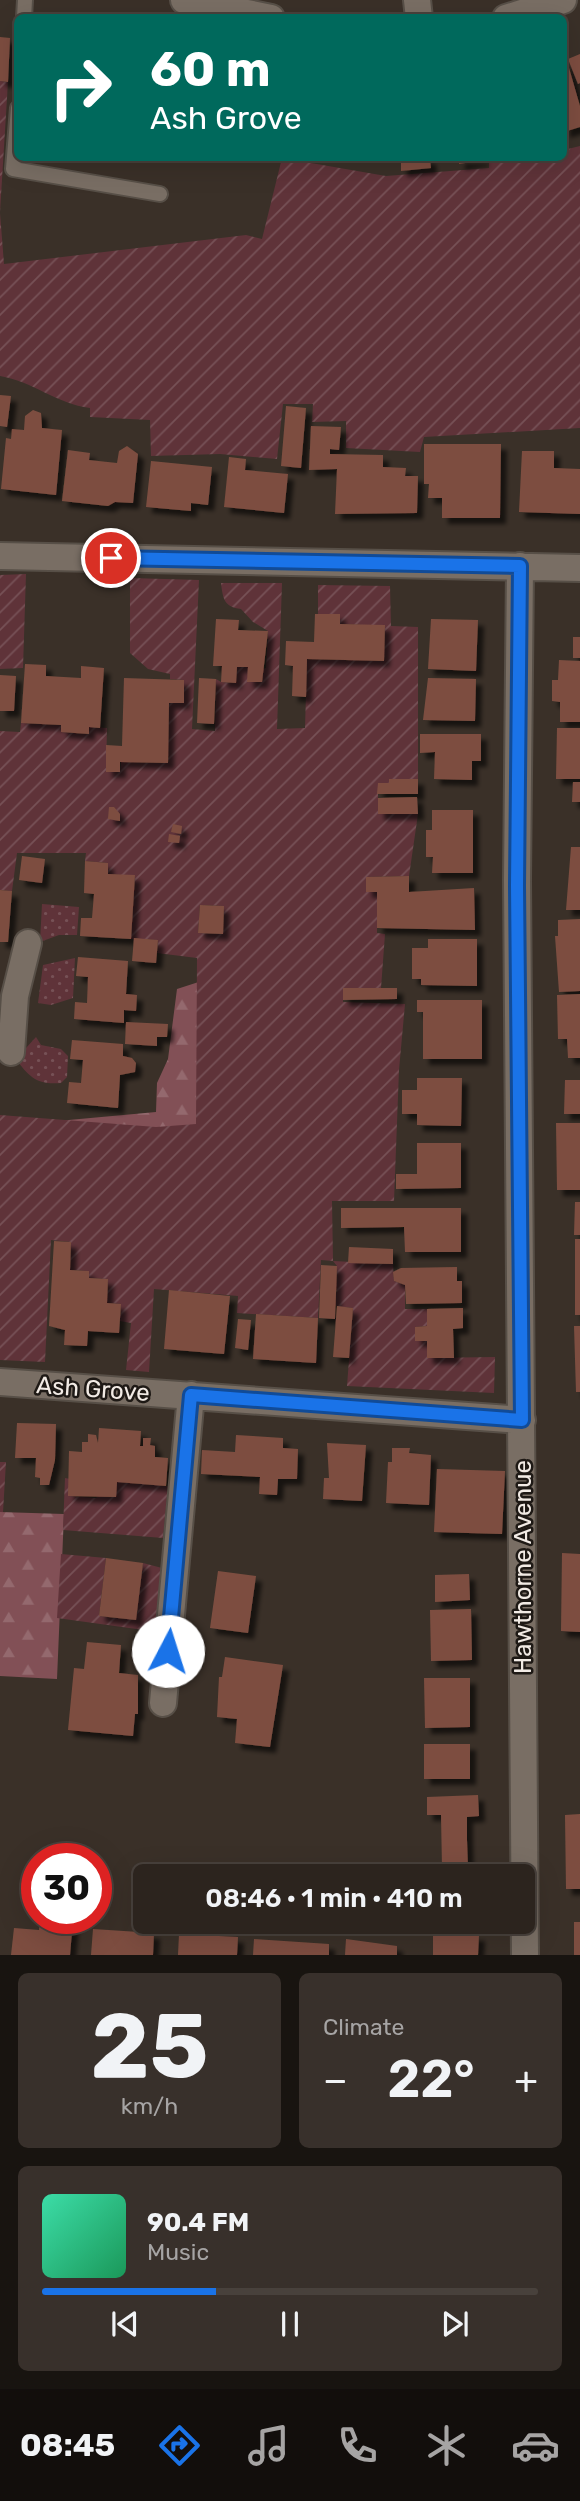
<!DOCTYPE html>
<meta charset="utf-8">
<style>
:root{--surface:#2c241e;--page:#38302b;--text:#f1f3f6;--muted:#a6a4a4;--line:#48413c;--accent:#1a73e8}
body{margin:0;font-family:Rubik,sans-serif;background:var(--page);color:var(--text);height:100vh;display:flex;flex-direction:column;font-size:26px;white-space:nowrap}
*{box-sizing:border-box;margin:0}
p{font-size:23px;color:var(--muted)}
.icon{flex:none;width:38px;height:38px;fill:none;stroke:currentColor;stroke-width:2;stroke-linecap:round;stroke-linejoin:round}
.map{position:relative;height:1955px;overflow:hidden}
.side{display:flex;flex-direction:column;gap:18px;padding:18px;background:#181410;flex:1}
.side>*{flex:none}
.top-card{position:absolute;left:14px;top:14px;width:553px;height:147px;border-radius:10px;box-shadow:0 7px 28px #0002,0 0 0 2px var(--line);background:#00695c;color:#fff;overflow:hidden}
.speed{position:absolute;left:21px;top:1843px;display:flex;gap:14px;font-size:35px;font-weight:700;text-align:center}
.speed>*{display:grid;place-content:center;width:91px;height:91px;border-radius:50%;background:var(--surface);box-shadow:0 7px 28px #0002,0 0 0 2px var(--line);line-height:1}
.speed .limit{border:10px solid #d22;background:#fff;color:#111}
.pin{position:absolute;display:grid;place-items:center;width:60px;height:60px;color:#fff;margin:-30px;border:4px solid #fff;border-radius:50%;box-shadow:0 2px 7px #0007}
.me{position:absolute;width:77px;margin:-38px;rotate:5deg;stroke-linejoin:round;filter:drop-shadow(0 0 5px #0008)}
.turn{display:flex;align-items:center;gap:24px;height:147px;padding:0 21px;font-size:32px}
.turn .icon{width:91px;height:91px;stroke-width:2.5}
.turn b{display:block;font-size:49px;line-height:60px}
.big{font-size:52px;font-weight:600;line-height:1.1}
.side .card{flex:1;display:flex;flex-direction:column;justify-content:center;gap:10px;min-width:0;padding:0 24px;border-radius:10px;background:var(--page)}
.side .dial{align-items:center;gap:0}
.dial b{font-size:91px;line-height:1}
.song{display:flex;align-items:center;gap:21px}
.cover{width:84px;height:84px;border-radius:10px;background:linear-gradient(135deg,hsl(160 70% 55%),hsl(150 70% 35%))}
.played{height:7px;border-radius:4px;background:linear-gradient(90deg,var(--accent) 35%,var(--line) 35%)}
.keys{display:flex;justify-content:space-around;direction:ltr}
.heat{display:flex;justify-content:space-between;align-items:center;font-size:38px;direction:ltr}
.side .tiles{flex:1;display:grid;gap:18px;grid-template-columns:1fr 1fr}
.card:last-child{grid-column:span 2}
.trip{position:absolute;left:133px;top:1864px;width:402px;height:70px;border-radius:10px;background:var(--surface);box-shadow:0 7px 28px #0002,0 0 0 2px var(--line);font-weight:600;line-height:70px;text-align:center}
.dock{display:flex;height:112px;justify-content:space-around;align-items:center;background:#120e0c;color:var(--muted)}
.dock .icon{width:49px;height:49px}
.dock .active{color:var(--accent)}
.dock b{font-size:32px;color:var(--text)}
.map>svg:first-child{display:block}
</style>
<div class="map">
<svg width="580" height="1955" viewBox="0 0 580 1955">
<defs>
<pattern id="grass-dots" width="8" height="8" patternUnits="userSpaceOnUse" patternTransform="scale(1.75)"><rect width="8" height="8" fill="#5f3339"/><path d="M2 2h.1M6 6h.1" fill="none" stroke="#765156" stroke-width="1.8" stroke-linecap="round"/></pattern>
<pattern id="forest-firs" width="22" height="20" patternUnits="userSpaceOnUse" patternTransform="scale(1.75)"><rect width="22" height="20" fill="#825056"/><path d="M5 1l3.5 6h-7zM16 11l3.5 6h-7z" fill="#94696e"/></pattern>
<pattern id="garden-furrows" width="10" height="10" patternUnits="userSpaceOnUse" patternTransform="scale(1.75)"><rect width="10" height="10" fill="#5f3339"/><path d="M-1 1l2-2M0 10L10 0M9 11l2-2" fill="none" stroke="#765156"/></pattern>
<filter id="shadow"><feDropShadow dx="6" dy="6" stdDeviation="2" flood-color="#0009"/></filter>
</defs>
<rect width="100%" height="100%" fill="#3a3028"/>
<!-- grass -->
<path fill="url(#grass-dots)" d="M 42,904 L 79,907 L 77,935 L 59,935 L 40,942 Z
M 75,958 L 73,998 L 51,1005 L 38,1003 L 43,965 Z
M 36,1037 L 41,1045 L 61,1049 L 68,1056 L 67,1077 L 61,1083 C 37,1085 29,1077 16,1059 Z"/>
<!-- forest -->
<path fill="url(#forest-firs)" d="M 211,978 L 289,1172 L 36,1123 L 156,1112 L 157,1083 L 168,1059 L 177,989 Z
M 0,1512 L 64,1514 L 57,1679 L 0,1676 Z"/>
<!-- garden -->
<path fill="url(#garden-furrows)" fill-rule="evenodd" d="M 0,81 L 8,82 L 0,212 Z
M 580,146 L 580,428 L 424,437 L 420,452 L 346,448 L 346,421 L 312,422 L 313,404 L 283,404 L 277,459 L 220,454 L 151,456 L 150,420 L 90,417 L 90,408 C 57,404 32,381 0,376 L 0,213 L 4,264 L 246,235 L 262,239 L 282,158 L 386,176 L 489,168 L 489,158 L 564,158 L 564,150 Z
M 26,574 L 23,668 L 0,669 L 0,575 Z
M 130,578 L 199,580 L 192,729 L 215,731 L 216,679 L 221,682 L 236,683 L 237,667 L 248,667 L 248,681 L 262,682 L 263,669 L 266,668 L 268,631 L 253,622 L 241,609 C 224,607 223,599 221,583 L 282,583 L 277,729 L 305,728 L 307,659 L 384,661 L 385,626 L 340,624 L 339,614 L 318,614 L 318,585 L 390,586 L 391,626 L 418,627 L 418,779 L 389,779 L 389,783 L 378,784 L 378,814 L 418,814 L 409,876 L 366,877 L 366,892 L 377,892 L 377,933 L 385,934 L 381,988 L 343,989 L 343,1002 L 405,1004 L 399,1070 L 394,1201 L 332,1201 L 333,1261 L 393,1264 L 394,1281 L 405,1285 L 405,1309 L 427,1309 L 427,1326 L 415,1327 L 416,1341 L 427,1341 L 428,1358 L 495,1357 L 494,1393 L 347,1386 L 353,1308 L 335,1306 L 337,1266 L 333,1261 L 321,1260 L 318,1318 L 237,1313 L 238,1296 L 154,1289 L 149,1372 L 126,1370 L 131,1323 L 120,1321 L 121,1304 L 107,1303 L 108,1279 L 89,1278 L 89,1271 L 70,1270 L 71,1242 L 51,1240 L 45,1362 L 0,1360 L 0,1115 L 156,1127 L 196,1124 L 197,958 L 157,953 L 158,940 L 131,939 L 135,876 L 108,874 L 108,863 L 85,861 L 86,853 L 17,853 L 12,891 L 0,890 L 0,731 L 20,732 L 21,723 L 61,725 L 61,732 L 89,734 L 89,727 L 107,728 L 106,772 L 120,772 L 121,762 L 168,763 L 169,703 L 183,703 L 184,680 L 170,679 L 170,674 L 148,669 L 130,653 ZM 200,905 L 224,906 L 223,934 L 198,933 Z
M 0,1462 L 6,1462 L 3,1512 L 0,1512 Z
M 65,1478 L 70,1479 L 69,1496 L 96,1498 L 117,1482 L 168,1486 L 163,1538 L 63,1530 Z
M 61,1554 L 106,1558 L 99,1616 L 136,1620 L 143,1563 L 162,1568 L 158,1632 L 57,1618 Z"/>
<!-- building -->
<path fill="#7d4e40" filter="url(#shadow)" d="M 0,37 L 10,38 L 8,82 L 0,81 Z
M 580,54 L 580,83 L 578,84 L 568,59 Z
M 567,61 L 580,106 L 580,127 L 564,132 L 564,62 Z
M 401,158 L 430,158 L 431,168 L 401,171 Z
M 459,158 L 483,158 L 484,160 L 459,164 Z
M 0,395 L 11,396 L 7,427 L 0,426 Z
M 286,406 L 306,408 L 301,468 L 281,466 Z
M 33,410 L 41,413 L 42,428 L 62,430 L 56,495 L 1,489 L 6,438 L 11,439 L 12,429 L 24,430 L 25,416 Z
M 311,426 L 341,427 L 339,450 L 330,449 L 330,454 L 383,455 L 383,467 L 406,468 L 405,476 L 418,476 L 417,513 L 335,514 L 337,469 L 309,470 Z
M 424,444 L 501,444 L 500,518 L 442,518 L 442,498 L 428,498 L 429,484 L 424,484 Z
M 127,446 L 138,454 L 133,503 L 115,502 L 108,506 L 62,501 L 68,450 L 90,453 L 89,460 L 117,463 L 119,451 Z
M 522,451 L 554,451 L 554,468 L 580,469 L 580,514 L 519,512 Z
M 229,457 L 246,459 L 245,470 L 288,474 L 284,513 L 224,507 Z
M 151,461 L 212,467 L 208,505 L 191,503 L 191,511 L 146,507 Z
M 315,614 L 340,614 L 340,624 L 385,625 L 384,661 L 307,659 L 306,697 L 292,696 L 293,666 L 285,665 L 286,641 L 314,642 Z
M 216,619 L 239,620 L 238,630 L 268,631 L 262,682 L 247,682 L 248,667 L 237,667 L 236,683 L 221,682 L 222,666 L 213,666 Z
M 431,619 L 478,620 L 476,671 L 428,669 Z
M 573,637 L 580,637 L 580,658 L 573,658 Z
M 559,660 L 580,661 L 580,722 L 560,722 L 560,702 L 552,701 L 552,680 L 558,680 Z
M 25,664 L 46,665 L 46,676 L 81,678 L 81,666 L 104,668 L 100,728 L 89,727 L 89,734 L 61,732 L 61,725 L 21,723 Z
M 0,675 L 16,676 L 14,711 L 0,711 Z
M 124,678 L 184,680 L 184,703 L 169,703 L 168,763 L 120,762 L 120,772 L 106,772 L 106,745 L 122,746 Z
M 199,678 L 216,679 L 214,724 L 197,723 Z
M 428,678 L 476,679 L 475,721 L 423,720 Z
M 557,728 L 580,728 L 580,779 L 556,779 Z
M 420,734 L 481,734 L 481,761 L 472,761 L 472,780 L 434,779 L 435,752 L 420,753 Z
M 389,779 L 418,779 L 418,794 L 377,794 L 378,783 L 389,783 Z
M 573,782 L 580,782 L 580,802 L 572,802 Z
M 417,797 L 418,814 L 378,814 L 378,798 Z
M 109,807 L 114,807 L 120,814 L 120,821 L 108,819 Z
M 432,810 L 473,810 L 473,873 L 432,873 L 433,857 L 426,857 L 426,830 L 432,830 Z
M 173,824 L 182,826 L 181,834 L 171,832 Z
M 169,834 L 180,836 L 179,843 L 168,842 Z
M 571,847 L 580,847 L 580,910 L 566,910 Z
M 22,856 L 45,859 L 42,883 L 19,880 Z
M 85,861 L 108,863 L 108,874 L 135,875 L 131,939 L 80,936 L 81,918 L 92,918 L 94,894 L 84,893 Z
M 409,876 L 409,892 L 474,888 L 475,930 L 377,928 L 377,892 L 366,892 L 366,877 Z
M 0,890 L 12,891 L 8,942 L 0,942 Z
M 200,905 L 224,906 L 223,934 L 198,933 Z
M 580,919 L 580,991 L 559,992 L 555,936 L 558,936 L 558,920 Z
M 134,938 L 158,940 L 156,963 L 132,961 Z
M 428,939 L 477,939 L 477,986 L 421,985 L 421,979 L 412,979 L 412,948 L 428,948 Z
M 78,957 L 128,961 L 126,994 L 137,995 L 136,1011 L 124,1010 L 124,1023 L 74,1019 L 75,1002 L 87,1003 L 88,977 L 76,976 Z
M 343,988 L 397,988 L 397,999 L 343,1000 Z
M 580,994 L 580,1058 L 568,1058 L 567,1039 L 558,1039 L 557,995 Z
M 417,1000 L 482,1000 L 482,1059 L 423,1059 L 423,1012 L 417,1012 Z
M 126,1022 L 168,1024 L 167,1037 L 157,1037 L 157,1046 L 125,1044 Z
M 72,1040 L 123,1044 L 123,1056 L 132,1058 L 136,1063 L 135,1072 L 120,1075 L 118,1108 L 67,1103 L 69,1082 L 81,1083 L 83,1060 L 70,1059 Z
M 417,1078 L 462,1078 L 461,1126 L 417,1125 L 417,1114 L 402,1114 L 402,1090 L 417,1090 Z
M 565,1080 L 580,1080 L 580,1114 L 564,1114 Z
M 556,1123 L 580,1123 L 580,1190 L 557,1190 Z
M 417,1143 L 461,1143 L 461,1188 L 396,1189 L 396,1174 L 417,1174 Z
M 575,1202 L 580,1202 L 580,1235 L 574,1235 Z
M 341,1208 L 461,1208 L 461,1252 L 405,1252 L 404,1227 L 341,1228 Z
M 575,1239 L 580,1239 L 580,1315 L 575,1315 Z
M 54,1241 L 71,1242 L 70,1270 L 89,1271 L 89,1278 L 108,1279 L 107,1303 L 121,1304 L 119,1333 L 88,1331 L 87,1346 L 64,1345 L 65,1330 L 49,1326 Z
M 349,1247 L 393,1249 L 393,1264 L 348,1263 Z
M 321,1265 L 337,1266 L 335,1319 L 319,1318 Z
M 457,1267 L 457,1281 L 462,1281 L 462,1303 L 406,1304 L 405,1285 L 394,1281 L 393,1272 L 401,1268 Z
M 169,1290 L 230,1296 L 224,1354 L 164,1349 Z
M 337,1306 L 353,1308 L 349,1358 L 333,1357 Z
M 463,1308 L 463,1328 L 453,1329 L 454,1358 L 427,1358 L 427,1341 L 415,1341 L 415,1327 L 427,1326 L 427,1309 Z
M 256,1314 L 318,1318 L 316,1363 L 253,1359 Z
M 238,1319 L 251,1320 L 248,1350 L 235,1348 Z
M 574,1326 L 580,1326 L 580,1392 L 576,1392 Z
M 17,1423 L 56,1424 L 55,1460 L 49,1485 L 40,1485 L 40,1478 L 35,1477 L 36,1458 L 15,1458 Z
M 99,1428 L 141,1431 L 140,1446 L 143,1446 L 143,1438 L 151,1438 L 150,1445 L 155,1446 L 155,1457 L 168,1458 L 166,1486 L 117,1482 L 116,1497 L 68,1496 L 69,1451 L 82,1452 L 82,1442 L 88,1442 L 88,1434 L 96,1435 L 98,1443 Z
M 236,1435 L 283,1438 L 283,1448 L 298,1449 L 297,1479 L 278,1479 L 277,1495 L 259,1494 L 260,1477 L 201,1474 L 202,1450 L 235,1452 Z
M 327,1443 L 366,1445 L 362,1501 L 323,1499 L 324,1478 L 329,1478 Z
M 392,1448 L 410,1448 L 409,1453 L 431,1455 L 429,1505 L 386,1503 L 388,1462 L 392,1462 Z
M 437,1469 L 505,1471 L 502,1534 L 434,1532 Z
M 562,1553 L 580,1554 L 580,1632 L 561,1631 Z
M 106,1558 L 143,1563 L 136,1620 L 99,1616 Z
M 218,1571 L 256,1576 L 248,1633 L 210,1628 Z
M 469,1574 L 470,1600 L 435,1602 L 435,1575 Z
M 471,1609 L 472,1660 L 431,1661 L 430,1610 Z
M 87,1642 L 121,1645 L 119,1673 L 138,1675 L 138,1714 L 135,1714 L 133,1736 L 68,1730 L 74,1668 L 84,1669 Z
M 225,1657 L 283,1665 L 270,1747 L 235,1743 L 237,1719 L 217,1717 L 219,1677 L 222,1677 Z
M 424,1678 L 470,1678 L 470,1727 L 425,1728 Z
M 424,1744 L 470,1744 L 470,1779 L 424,1779 Z
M 478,1795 L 479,1816 L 467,1817 L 467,1840 L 468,1868 L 480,1867 L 481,1876 L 427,1876 L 427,1868 L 442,1868 L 441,1815 L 427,1815 L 427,1797 Z
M 580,1814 L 580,1889 L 566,1889 L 565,1815 Z
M 40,1918 L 73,1920 L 70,1955 L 11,1955 L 14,1928 L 39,1930 Z
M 574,1922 L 580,1922 L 580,1955 L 574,1955 Z
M 93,1929 L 154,1933 L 153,1955 L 91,1955 Z
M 179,1934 L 238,1937 L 237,1955 L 178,1955 Z
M 433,1935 L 479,1935 L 478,1955 L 433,1955 Z
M 254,1939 L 329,1944 L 329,1955 L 253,1955 Z
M 346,1939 L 397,1946 L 397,1955 L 345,1955 Z"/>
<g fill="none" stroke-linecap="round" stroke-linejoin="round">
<defs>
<path id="service" d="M 24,18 L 25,0
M 18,108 L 13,169 L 160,194"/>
<path id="minor" d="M 184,0 L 271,18
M 417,0 L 419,18
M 506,18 L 563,0
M 0,556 L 580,568
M 520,566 L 517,880 L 525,1955
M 11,1052 L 15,996 L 28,943
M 0,1382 L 522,1420
M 163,1703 L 191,1395"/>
</defs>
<!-- service casing -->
<use href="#service" stroke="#574f47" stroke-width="18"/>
<!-- minor casing -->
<use href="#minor" stroke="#574f47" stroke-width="30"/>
<!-- service -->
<use href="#service" stroke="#796e64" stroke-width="14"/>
<!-- minor -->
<use href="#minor" stroke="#796e64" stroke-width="26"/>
</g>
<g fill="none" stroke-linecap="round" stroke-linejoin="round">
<defs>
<path id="route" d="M 111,558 L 520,566 L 517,886 L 522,1420 L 191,1395 L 168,1651"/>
</defs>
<!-- route casing -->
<use href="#route" stroke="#114b97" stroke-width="18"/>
<!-- route -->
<use href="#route" stroke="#1a73e8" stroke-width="12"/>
</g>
<g text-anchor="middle" stroke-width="5" stroke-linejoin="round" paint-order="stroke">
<!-- street labels -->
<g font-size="24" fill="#f2ebe5" stroke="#1e1915">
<text transform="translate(93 1389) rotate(4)" y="8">Ash Grove</text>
<text transform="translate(523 1567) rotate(-90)" y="8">Hawthorne Avenue</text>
</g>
</g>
</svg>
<div class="speed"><div class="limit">30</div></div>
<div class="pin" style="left:111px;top:558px;background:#d93025"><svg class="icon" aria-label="arrive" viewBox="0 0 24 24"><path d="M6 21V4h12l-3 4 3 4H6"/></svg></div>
<svg class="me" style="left:168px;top:1651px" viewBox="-20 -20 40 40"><circle r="19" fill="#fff"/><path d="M0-13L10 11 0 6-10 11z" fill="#1a73e8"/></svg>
<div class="trip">08:46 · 1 min · 410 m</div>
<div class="top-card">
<div class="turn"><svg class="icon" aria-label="right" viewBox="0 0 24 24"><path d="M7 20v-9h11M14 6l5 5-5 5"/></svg><div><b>60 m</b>Ash Grove</div></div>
</div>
</div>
<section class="side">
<div class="tiles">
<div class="card dial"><b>25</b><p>km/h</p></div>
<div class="card"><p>Climate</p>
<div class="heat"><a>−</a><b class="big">22°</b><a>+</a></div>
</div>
<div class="card">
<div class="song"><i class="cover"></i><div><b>90.4 FM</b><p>Music</p></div></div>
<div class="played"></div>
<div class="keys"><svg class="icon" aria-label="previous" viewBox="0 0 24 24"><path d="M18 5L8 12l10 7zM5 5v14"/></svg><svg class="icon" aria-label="pause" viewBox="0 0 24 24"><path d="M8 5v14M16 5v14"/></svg><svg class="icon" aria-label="next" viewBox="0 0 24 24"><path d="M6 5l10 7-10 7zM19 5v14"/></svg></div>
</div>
</div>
</section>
<nav class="dock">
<b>08:45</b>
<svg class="icon active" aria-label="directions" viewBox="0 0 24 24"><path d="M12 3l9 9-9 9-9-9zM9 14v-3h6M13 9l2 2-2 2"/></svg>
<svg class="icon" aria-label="music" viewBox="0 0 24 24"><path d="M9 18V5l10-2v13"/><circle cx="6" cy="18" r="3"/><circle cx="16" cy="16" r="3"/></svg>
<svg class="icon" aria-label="phone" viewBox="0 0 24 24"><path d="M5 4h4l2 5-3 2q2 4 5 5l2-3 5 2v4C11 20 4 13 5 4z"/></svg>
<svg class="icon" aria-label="climate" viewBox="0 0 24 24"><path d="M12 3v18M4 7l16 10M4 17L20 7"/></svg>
<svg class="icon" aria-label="car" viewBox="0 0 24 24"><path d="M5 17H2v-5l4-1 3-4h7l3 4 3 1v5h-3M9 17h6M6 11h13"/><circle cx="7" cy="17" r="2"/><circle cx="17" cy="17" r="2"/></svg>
</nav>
